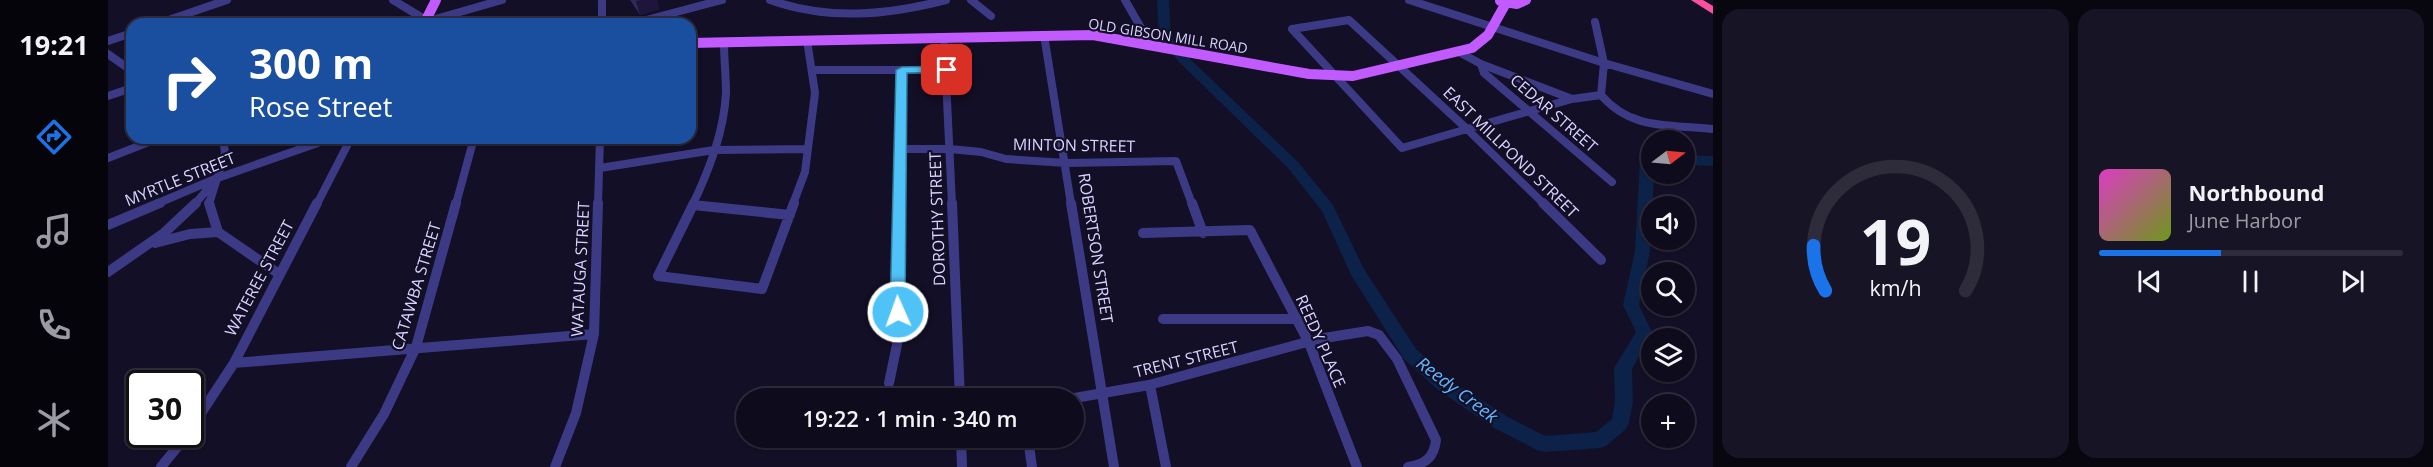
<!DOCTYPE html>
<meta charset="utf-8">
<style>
:root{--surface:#0e0b1c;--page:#171425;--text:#f1f3f6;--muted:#9b9ba3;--line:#2e2b3b;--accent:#1a73e8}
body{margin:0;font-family:"Open Sans",sans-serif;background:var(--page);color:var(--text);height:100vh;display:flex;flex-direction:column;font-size:22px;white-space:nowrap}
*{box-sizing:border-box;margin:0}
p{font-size:20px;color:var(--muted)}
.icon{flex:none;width:33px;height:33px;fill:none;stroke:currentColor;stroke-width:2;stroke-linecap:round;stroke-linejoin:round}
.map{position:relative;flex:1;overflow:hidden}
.panel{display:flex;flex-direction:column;gap:9px;padding:9px;background:#08060f;width:720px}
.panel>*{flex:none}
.top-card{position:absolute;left:18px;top:18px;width:570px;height:126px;border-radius:18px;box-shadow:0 2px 4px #0004,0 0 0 2px var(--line);background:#1a4fa0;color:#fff;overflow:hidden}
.needle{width:39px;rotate:74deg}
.fabs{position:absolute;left:1533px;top:130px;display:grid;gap:12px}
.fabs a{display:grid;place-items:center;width:54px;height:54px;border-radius:50%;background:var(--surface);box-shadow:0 2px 4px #0004,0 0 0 2px var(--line);font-size:30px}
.speed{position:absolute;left:18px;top:370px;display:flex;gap:12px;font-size:30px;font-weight:700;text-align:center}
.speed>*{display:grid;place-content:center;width:78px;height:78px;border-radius:50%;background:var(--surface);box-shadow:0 2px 4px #0004,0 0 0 2px var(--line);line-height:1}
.speed .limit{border:3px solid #111;border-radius:9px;background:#fff;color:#111}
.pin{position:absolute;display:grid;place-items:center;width:51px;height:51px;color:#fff;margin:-26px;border-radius:12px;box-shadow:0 3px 9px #0006}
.me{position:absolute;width:66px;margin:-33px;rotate:358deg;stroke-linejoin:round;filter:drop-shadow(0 0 4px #0008)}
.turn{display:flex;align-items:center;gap:21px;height:126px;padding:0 24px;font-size:27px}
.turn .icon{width:78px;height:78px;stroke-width:2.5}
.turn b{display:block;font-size:42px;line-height:51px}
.panel .card{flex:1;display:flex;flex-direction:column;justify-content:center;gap:9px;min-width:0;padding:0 21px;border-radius:18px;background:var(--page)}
.panel .dial{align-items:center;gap:0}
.dial svg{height:156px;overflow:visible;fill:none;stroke:var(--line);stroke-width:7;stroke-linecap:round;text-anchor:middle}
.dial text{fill:var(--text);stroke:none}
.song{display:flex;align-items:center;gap:18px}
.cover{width:72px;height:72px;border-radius:9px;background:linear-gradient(135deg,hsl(310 70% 55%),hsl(80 70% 35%))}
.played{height:6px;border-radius:3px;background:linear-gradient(90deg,var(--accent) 40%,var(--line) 40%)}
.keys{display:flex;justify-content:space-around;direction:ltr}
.panel .tiles{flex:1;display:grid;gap:9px;grid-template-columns:repeat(2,1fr)}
.trip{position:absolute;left:628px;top:388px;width:348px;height:60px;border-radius:30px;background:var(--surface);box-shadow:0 2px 4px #0004,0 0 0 2px var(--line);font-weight:600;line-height:60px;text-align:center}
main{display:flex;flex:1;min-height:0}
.dock{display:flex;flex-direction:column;width:108px;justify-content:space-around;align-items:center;background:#06040b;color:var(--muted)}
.dock .icon{width:42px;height:42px}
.dock .selected{color:var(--accent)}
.dock b{font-size:27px;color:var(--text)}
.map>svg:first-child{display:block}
</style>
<main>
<nav class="dock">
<b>19:21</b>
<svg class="icon selected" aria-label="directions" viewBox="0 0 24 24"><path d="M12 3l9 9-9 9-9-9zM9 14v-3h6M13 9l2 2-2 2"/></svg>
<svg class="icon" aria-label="music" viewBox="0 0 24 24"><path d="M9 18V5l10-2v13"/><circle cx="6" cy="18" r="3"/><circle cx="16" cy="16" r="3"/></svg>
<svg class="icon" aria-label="phone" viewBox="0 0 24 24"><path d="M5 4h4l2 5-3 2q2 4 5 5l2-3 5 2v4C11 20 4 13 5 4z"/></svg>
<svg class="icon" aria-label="climate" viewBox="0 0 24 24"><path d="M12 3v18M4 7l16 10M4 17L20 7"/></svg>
</nav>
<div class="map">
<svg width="1605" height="467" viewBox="0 0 1605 467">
<rect width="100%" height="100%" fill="#130f26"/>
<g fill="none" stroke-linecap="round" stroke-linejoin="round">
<!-- river -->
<path fill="#0c2248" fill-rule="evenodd" d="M 1049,0 L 1061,0 L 1063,37 L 1079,56 L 1190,162 L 1225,205 L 1256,269 L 1308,349 L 1342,380 L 1400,417 L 1437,436 L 1488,432 L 1504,419 L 1507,401 L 1506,368 L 1528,332 L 1515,305 L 1527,251 L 1532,159 L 1534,156 L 1544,154 L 1544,174 L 1546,174 L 1542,251 L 1531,305 L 1544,332 L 1524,369 L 1525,401 L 1521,423 L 1518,429 L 1498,446 L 1492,448 L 1436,452 L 1429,450 L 1388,429 L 1330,390 L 1296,359 L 1243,275 L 1214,211 L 1180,168 L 1071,62 L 1051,38 Z
M 1576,155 L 1605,156 L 1605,166 L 1576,165 Z"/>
<!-- minor-far1 -->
<path stroke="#3d3a85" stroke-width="8" d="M 285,0 L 318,20
M 662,0 C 721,21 779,15 838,0
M 863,0 L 883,16
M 1017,0 L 1036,33 L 1038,44
M 1301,0 L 1496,63 L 1605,94
M 1241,20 L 1359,129 L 1294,148 L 1184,29 Z
M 49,24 L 119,0
M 310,24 L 394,0
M 490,24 L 494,18 L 494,0
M 523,24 L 614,0
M 936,35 L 963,204
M 836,38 L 844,204
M 0,41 L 24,33
M 1351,52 L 1373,64 L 1464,99 L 1493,95 L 1496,63 L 1487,22
M 0,54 L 24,71
M 1373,64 L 1376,73 L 1504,182
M 705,70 L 839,70
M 1493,95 C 1524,131 1562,124 1605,129
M 0,96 L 24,88
M 1359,129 L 1436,204
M 1359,129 L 1464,99
M 793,149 L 842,149 L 873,152 L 898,159 L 958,163 L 1068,161 L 1084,204
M 0,158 L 51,138
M 492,168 L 606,150 L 699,149
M 48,204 L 107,179 L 224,138
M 87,204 L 104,184
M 101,204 L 117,153 L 115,138
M 209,204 L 243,138
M 348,204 L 366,138
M 490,204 L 492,138
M 585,204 C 601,170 616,132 618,93 C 618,76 616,59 616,42
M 685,204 L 697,172 L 707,93 L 699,40
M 791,204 L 794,70"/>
<!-- minor -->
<path stroke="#3d3a85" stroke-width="10" d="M 101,203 L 110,232 L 171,274
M 586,203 L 550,276 L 654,289 L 686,203
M 844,203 L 852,399
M 963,203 L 1006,467
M 1084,203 L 1095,233
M 1435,203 L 1493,260
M 585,205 L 682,215
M 0,225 L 52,203
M 1035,233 L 1142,230 L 1201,343 L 1249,467
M 47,243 L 82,234 L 110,232
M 0,272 L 56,233 L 88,203
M 1055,319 L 1189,319
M 126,363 L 486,334
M 781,383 L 791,335 L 789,290 L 791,203
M 1042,385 L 1058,467
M 961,399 L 1041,385 L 1210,339 L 1260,331 L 1271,335 L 1289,359 L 1328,440 C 1326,458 1317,464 1300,467
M 82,430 L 126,363 L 209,203
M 853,438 L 854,467
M 920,438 L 924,467
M 53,467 L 79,435
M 243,467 L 276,414 L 308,347 L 348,203
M 447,467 L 468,413 L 486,334 L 490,203"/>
<!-- major -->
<path stroke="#c25bff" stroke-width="10" d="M 1392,1 L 1409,4 L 1418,0
M 320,24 L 318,20 L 328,0
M 582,43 L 985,35 L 1201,74 L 1245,76 L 1364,48 L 1380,35 L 1398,3"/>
<!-- highway -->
<path fill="#ff4fa3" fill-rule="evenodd" d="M 1583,0 L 1595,0 L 1605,6 L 1605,14 Z"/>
</g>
<!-- wall -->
<path fill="#312854" d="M 522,0 L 549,0 L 551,9 L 532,15 Z"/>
<!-- shaded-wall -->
<path fill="#1d163a" d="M 532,0 L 549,0 L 551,9 L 532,15 L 528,1 Z"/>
<!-- route -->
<path fill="#4fc3f7" stroke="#337fa1" stroke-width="1.5" d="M 839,66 L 843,67 L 843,72 L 799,73 L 797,312 L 795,317 L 785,317 L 782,312 L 788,70 L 794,67 Z"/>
<g text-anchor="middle" stroke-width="4.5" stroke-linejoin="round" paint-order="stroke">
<!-- far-street labels -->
<g font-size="14" fill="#d9d4ff" stroke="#130f26">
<text transform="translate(1060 36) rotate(9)" y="5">OLD GIBSON MILL ROAD</text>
</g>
<!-- street labels -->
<g font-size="16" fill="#d9d4ff" stroke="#130f26">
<text transform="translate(1446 113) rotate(41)" y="6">CEDAR STREET</text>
<text transform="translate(966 145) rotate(1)" y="6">MINTON STREET</text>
<text transform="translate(1403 152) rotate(44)" y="6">EAST MILLPOND STREET</text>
<text transform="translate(72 179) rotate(-22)" y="6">MYRTLE STREET</text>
<text transform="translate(829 219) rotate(-92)" y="6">DOROTHY STREET</text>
<text transform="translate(988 248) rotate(81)" y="6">ROBERTSON STREET</text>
<text transform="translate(472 269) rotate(-87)" y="6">WATAUGA STREET</text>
<text transform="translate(151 278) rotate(-62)" y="6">WATEREE STREET</text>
<text transform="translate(308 286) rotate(-73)" y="6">CATAWBA STREET</text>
<text transform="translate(1213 341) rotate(66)" y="6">REEDY PLACE</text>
<text transform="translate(1078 359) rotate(-14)" y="6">TRENT STREET</text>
</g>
<!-- water labels -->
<g font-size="18" font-style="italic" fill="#62b6ff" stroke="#130f26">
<text transform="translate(1349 390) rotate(37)" y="6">Reedy Creek</text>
</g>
</g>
</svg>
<div class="fabs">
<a><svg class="needle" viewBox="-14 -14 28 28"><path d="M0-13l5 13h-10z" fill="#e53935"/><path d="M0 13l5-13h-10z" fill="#9b9ba3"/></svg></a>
<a><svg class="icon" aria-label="sound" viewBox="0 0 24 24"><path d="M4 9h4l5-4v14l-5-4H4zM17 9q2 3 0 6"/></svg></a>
<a><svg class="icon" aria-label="search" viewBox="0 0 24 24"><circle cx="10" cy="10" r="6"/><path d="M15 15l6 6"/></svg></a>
<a><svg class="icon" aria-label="layers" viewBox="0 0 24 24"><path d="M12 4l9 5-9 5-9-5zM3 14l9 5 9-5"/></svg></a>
<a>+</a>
</div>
<div class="speed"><div class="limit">30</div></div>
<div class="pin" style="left:839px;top:70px;background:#d93025"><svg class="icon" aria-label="arrive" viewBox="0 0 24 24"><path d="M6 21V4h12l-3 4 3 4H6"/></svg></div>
<svg class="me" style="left:790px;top:312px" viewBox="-20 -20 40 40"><circle r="17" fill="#4fc3f7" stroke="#fff" stroke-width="3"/><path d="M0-11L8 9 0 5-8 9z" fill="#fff"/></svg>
<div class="trip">19:22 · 1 min · 340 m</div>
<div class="top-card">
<div class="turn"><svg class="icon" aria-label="right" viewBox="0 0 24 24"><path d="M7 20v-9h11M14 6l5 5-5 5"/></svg><div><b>300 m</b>Rose Street</div></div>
</div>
</div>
<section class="panel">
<div class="tiles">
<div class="card dial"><svg viewBox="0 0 100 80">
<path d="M14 69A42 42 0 1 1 86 69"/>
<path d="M14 69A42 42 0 0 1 8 46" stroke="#1a73e8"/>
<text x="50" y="56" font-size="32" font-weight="700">19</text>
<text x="50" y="72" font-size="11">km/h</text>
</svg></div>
<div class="card">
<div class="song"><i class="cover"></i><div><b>Northbound</b><p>June Harbor</p></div></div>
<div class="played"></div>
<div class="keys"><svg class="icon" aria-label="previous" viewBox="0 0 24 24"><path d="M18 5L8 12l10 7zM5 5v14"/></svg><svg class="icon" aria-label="pause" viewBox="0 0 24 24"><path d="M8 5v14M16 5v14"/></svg><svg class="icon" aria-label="next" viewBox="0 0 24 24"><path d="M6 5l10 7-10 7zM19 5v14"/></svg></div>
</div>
</div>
</section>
</main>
